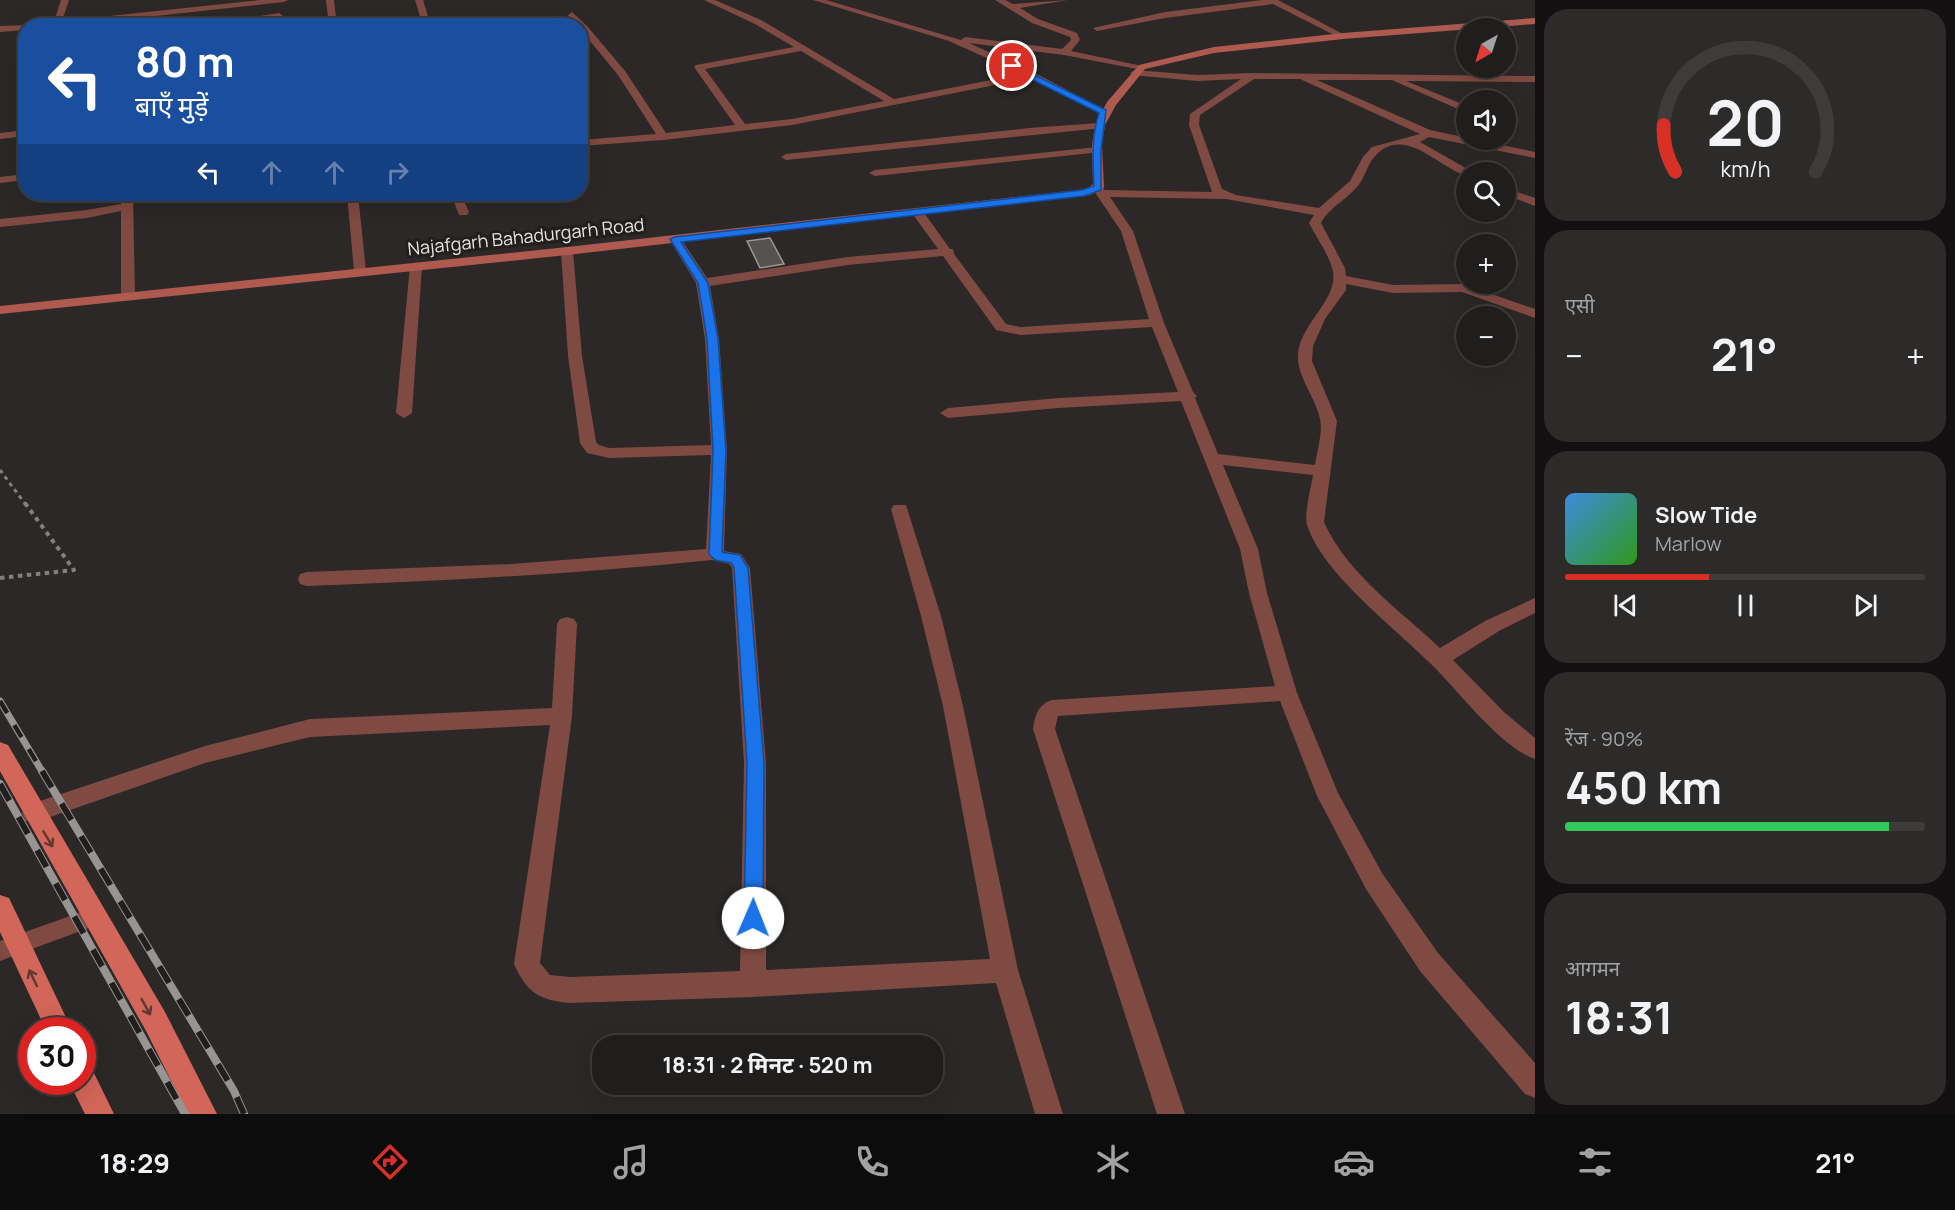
<!DOCTYPE html>
<html lang="hi">
<meta charset="utf-8">
<style>
:root{--surface:#201e1d;--page:#2d2b2a;--text:#f1f3f6;--muted:#a2a2a4;--line:#3d3c3b;--accent:#d93025}
body{margin:0;font-family:Manrope,"Noto Sans Devanagari",sans-serif;background:var(--page);color:var(--text);height:100vh;display:flex;flex-direction:column;font-size:22px;white-space:nowrap}
*{box-sizing:border-box;margin:0}
p{font-size:20px;color:var(--muted)}
.icon{flex:none;width:33px;height:33px;fill:none;stroke:currentColor;stroke-width:2;stroke-linecap:round;stroke-linejoin:round}
.map{position:relative;flex:1;overflow:hidden}
.details{display:flex;flex-direction:column;gap:9px;padding:9px;background:#121010;width:420px}
.details>*{flex:none}
.hud{position:absolute;left:18px;top:18px;width:570px;height:183px;border-radius:24px;box-shadow:0 6px 24px #0002,0 0 0 2px var(--line);background:#1a4fa0;color:#fff;overflow:hidden}
.needle{width:39px;rotate:219deg}
.tools{position:absolute;left:1456px;top:18px;display:grid;gap:12px}
.tools a{display:grid;place-items:center;width:60px;height:60px;border-radius:50%;background:var(--surface);box-shadow:0 6px 24px #0002,0 0 0 2px var(--line);font-size:30px}
.speed{position:absolute;left:18px;top:1017px;display:flex;gap:12px;font-size:30px;font-weight:700;text-align:center}
.speed>*{display:grid;place-content:center;width:78px;height:78px;border-radius:50%;background:var(--surface);box-shadow:0 6px 24px #0002,0 0 0 2px var(--line);line-height:1}
.speed .limit{border:9px solid #d22;background:#fff;color:#111}
.pin{position:absolute;display:grid;place-items:center;width:51px;height:51px;color:#fff;margin:-26px;border:3px solid #fff;border-radius:50%;box-shadow:0 2px 6px #0007}
.me{position:absolute;width:66px;margin:-33px;rotate:1deg;stroke-linejoin:round;filter:drop-shadow(0 0 4px #0008)}
.turn{display:flex;align-items:center;gap:21px;height:126px;padding:0 18px;font-size:27px}
.turn .icon{width:78px;height:78px;stroke-width:2.5}
.turn b{display:block;font-size:42px;line-height:51px}
.lanes{display:flex;align-items:center;height:57px;padding:0 18px;background:#0003;justify-content:center;gap:30px;direction:ltr}
.lanes .off{opacity:.35}
.big{font-size:45px;font-weight:700;line-height:1.1}
.details .tile{flex:1;display:flex;flex-direction:column;justify-content:center;gap:9px;min-width:0;padding:0 21px;border-radius:24px;background:var(--page)}
.details .dial{align-items:center;gap:0}
.dial svg{height:156px;overflow:visible;fill:none;stroke:var(--line);stroke-width:7;stroke-linecap:round;text-anchor:middle}
.dial text{fill:var(--text);stroke:none}
.song{display:flex;align-items:center;gap:18px}
.cover{width:72px;height:72px;border-radius:9px;background:linear-gradient(135deg,hsl(210 70% 55%),hsl(110 70% 35%))}
.played{height:6px;border-radius:3px;background:linear-gradient(90deg,var(--accent) 40%,var(--line) 40%)}
.keys{display:flex;justify-content:space-around;direction:ltr}
.heat{display:flex;justify-content:space-between;align-items:center;font-size:33px;direction:ltr}
.charge{height:9px;border-radius:4px;background:linear-gradient(90deg,#34c759 90%,var(--line) 0)}
.trip{position:absolute;left:592px;top:1035px;width:351px;height:60px;border-radius:24px;background:var(--surface);box-shadow:0 6px 24px #0002,0 0 0 2px var(--line);font-weight:700;line-height:60px;text-align:center}
.menu{display:flex;height:96px;justify-content:space-around;align-items:center;background:#0d0c0c;color:var(--muted)}
.menu .icon{width:42px;height:42px}
.menu .active{color:var(--accent)}
.menu b{font-size:27px;color:var(--text)}
main{display:flex;flex:1;min-height:0}
.map>svg:first-child{display:block}
</style>
<main>
<div class="map">
<svg width="1535" height="1114" viewBox="0 0 1535 1114">
<rect width="100%" height="100%" fill="#2b2827"/>
<!-- building -->
<path fill="#555250" stroke="#9c9997" stroke-width="1.5" d="M 770,238 L 784,264 L 760,268 L 747,241 Z"/>
<g fill="none" stroke-linecap="round" stroke-linejoin="round">
<!-- path-far1 -->
<path stroke="#827f7e" stroke-width="3" stroke-dasharray="4 4" stroke-linecap="butt" d="M 0,470 L 26,505"/>
<!-- path -->
<path stroke="#827f7e" stroke-width="4" stroke-dasharray="4.5 4.5" stroke-linecap="butt" d="M 0,578 L 74,570 L 25,503"/>
<!-- lane -->
<path fill="#7f4a42" fill-rule="evenodd" d="M 95,907 L 102,909 L 105,916 L 102,923 L 0,961 L 0,941 Z"/>
<!-- street -->
<path fill="#7f4a42" fill-rule="evenodd" d="M 61,0 L 69,0 L 62,21 L 260,0 L 288,0 L 284,2 L 65,26 L 32,26 L 54,22 Z
M 326,0 L 334,0 L 337,26 L 329,26 Z
M 415,0 L 423,0 L 431,26 L 423,26 Z
M 704,0 L 715,0 L 761,20 L 894,99 L 1022,74 L 949,41 L 813,0 L 826,0 L 961,40 L 965,37 L 1062,49 L 1071,40 L 1070,37 L 1032,23 L 995,0 L 1005,0 L 1013,4 L 1068,0 L 1020,8 L 1038,19 L 1077,33 L 1080,40 L 1071,51 L 1147,67 L 1142,70 L 1064,55 L 969,43 L 1035,73 L 1109,112 L 1100,114 L 1031,78 L 792,125 L 663,140 L 580,146 L 580,140 L 656,134 L 618,75 L 580,29 L 580,26 L 577,26 L 568,15 L 572,12 L 588,27 L 625,71 L 666,133 L 735,125 L 694,67 L 696,65 L 794,47 L 755,24 ZM 801,51 L 884,101 L 792,119 L 745,124 L 705,69 Z
M 1262,0 L 1278,0 L 1347,36 L 1340,38 L 1273,4 L 1165,18 L 1097,31 L 1093,28 L 1165,12 Z
M 279,13 L 283,16 L 282,18 L 226,26 L 198,26 Z
M 502,21 L 505,22 L 507,26 L 498,26 Z
M 29,25 L 26,26 L 26,30 L 0,32 L 0,26 Z
M 1135,70 L 1197,75 L 1252,73 L 1535,76 L 1535,82 L 1406,81 L 1467,106 L 1467,113 L 1392,80 L 1317,80 L 1430,130 L 1535,152 L 1535,158 L 1429,137 L 1420,142 L 1471,171 L 1472,172 L 1467,172 L 1467,176 C 1439,168 1405,125 1376,155 C 1368,163 1366,174 1360,183 C 1349,199 1330,206 1321,223 L 1345,268 L 1346,276 L 1393,285 L 1463,284 L 1535,309 L 1535,318 L 1462,292 L 1393,293 L 1346,284 L 1346,290 L 1325,319 L 1313,346 L 1312,361 L 1337,421 L 1324,522 C 1347,574 1400,610 1440,648 L 1485,621 L 1535,598 L 1535,613 L 1499,631 L 1453,660 L 1504,712 L 1535,738 L 1535,759 C 1500,747 1458,690 1431,664 C 1394,627 1323,574 1307,525 C 1304,514 1311,487 1313,475 L 1223,465 L 1258,549 L 1267,593 L 1297,693 L 1338,793 L 1382,873 L 1438,953 L 1535,1063 L 1535,1098 L 1525,1094 L 1420,971 L 1366,889 L 1317,796 L 1280,701 L 1058,716 L 1055,729 L 1185,1114 L 1157,1114 L 1033,729 C 1035,716 1038,704 1052,700 L 1275,686 L 1249,593 L 1240,549 L 1181,401 L 1059,408 L 948,418 L 940,413 L 948,408 L 1059,398 L 1178,392 L 1152,327 L 1021,335 L 996,330 L 943,256 L 848,265 L 710,286 L 719,339 L 727,450 L 724,551 L 741,554 L 750,568 L 766,763 L 766,970 L 990,959 L 943,706 L 921,616 L 891,509 L 894,505 L 906,505 L 941,616 L 963,706 L 1018,970 L 1063,1114 L 1035,1114 L 996,983 L 753,997 L 570,1003 C 539,1000 527,993 514,964 L 550,725 L 310,737 L 205,763 L 33,823 L 25,820 L 22,813 L 25,806 L 205,746 L 310,719 L 552,708 L 557,624 L 560,619 L 567,617 L 574,619 L 577,624 L 572,716 L 540,963 L 550,975 L 570,977 L 740,971 L 744,763 L 732,568 L 729,564 L 712,560 C 577,574 442,581 307,586 L 300,584 L 298,579 L 300,574 L 307,572 L 511,564 L 706,549 L 711,455 L 609,458 L 587,453 L 580,443 L 568,356 L 561,251 L 563,248 L 567,247 L 573,251 L 582,356 L 596,442 L 599,445 L 609,448 L 711,445 L 705,339 L 696,283 L 669,239 L 675,235 L 679,236 L 707,278 L 848,257 L 938,249 L 912,213 L 918,209 L 922,210 L 950,249 L 953,249 L 954,254 L 1006,324 L 1021,327 L 1149,319 L 1121,231 L 1092,188 L 1098,185 L 1105,190 L 1212,192 L 1189,125 L 1190,114 L 1241,79 L 1197,81 L 1132,75 L 1130,73 ZM 1254,79 L 1300,79 L 1420,134 L 1372,147 L 1363,157 L 1350,181 L 1319,208 L 1236,195 L 1222,189 L 1199,125 L 1200,115 ZM 1110,197 L 1226,199 L 1314,215 L 1309,223 C 1316,237 1328,253 1332,268 C 1342,299 1296,325 1298,359 C 1299,379 1316,399 1320,419 C 1323,432 1317,451 1315,465 L 1218,454 L 1195,398 L 1197,396 L 1193,392 L 1164,323 L 1133,231 Z
M 1099,123 L 1104,126 L 1103,128 L 786,160 L 781,157 L 786,154 L 1029,128 Z
M 26,130 L 26,136 L 0,139 L 0,133 Z
M 1097,147 L 1102,150 L 1101,152 L 875,176 L 869,173 L 875,170 Z
M 26,174 L 26,180 L 0,183 L 0,177 Z
M 1506,188 L 1535,198 L 1535,206 L 1506,195 Z
M 122,194 L 133,194 L 135,296 L 133,299 L 123,299 L 121,296 L 121,211 L 87,218 L 0,227 L 0,219 L 87,210 L 121,204 Z
M 347,194 L 358,194 L 366,271 L 360,275 L 354,271 Z
M 451,194 L 461,194 L 469,212 L 467,215 L 459,215 Z
M 416,262 L 422,266 L 412,413 L 404,418 L 396,413 L 410,266 Z"/>
<!-- secondary -->
<path fill="#ae5a4e" fill-rule="evenodd" d="M 1535,18 L 1535,24 L 1343,39 L 1214,53 L 1145,69 L 1116,105 L 1105,125 L 1102,145 L 1104,188 L 1090,195 L 567,255 L 0,314 L 0,306 L 567,247 L 1087,189 L 1093,184 L 1092,145 L 1095,125 L 1107,102 L 1139,65 L 1214,47 L 1343,33 Z"/>
<!-- primary -->
<path fill="#d26658" fill-rule="evenodd" d="M 0,742 L 8,745 L 165,1012 L 217,1114 L 188,1114 L 146,1031 L 0,771 Z
M 0,895 L 9,898 L 72,1030 L 46,1030 L 0,932 Z
M 82,1066 L 92,1069 L 114,1114 L 85,1114 L 69,1082 L 82,1082 Z"/>
<defs>
<path id="rail-far1" d="M 0,701 L 43,773"/>
<path id="rail" d="M 42,771 L 234,1091 L 244,1114
M 0,784 L 185,1114"/>
</defs>
<!-- rail-far1 casing -->
<use href="#rail-far1" stroke="#979594" stroke-width="7"/>
<!-- rail casing -->
<use href="#rail" stroke="#979594" stroke-width="8"/>
<!-- rail-far1 -->
<use href="#rail-far1" stroke="#211f1d" stroke-width="4.5" stroke-dasharray="14" stroke-linecap="butt"/>
<!-- rail -->
<use href="#rail" stroke="#211f1d" stroke-width="6" stroke-dasharray="19" stroke-linecap="butt"/>
</g>
<!-- one-way arrows -->
<defs><path id="oneway-shaft" d="M-6 0H5M1.5-3L5.5 0L1.5 3" fill="none" stroke-width="1.6" stroke-linecap="round" stroke-linejoin="round" transform="scale(1.5)"/></defs>
<g stroke="#5f3832">
<use href="#oneway-shaft" transform="translate(48 839) rotate(59)"/>
<use href="#oneway-shaft" transform="translate(33 978) rotate(-116)"/>
<use href="#oneway-shaft" transform="translate(146 1007) rotate(61)"/>
</g>
<!-- route -->
<path fill="#1a73e8" stroke="#114b97" stroke-width="1.5" d="M 1009,65 L 1014,65 L 1106,110 L 1101,150 L 1101,190 L 1084,196 L 681,242 L 708,283 L 718,339 L 726,450 L 722,552 L 740,555 L 748,568 L 764,763 L 763,918 L 760,924 L 753,926 L 747,924 L 744,918 L 747,763 L 734,568 L 731,563 L 715,560 L 709,554 L 713,450 L 707,339 L 698,283 L 670,239 L 675,237 L 1082,190 L 1094,186 C 1093,161 1091,137 1099,113 L 1009,68 Z"/>
<g text-anchor="middle" stroke-width="6" stroke-linejoin="round" paint-order="stroke">
<!-- far-street labels -->
<g font-size="18" fill="#e5e3e2" stroke="#211f1d">
<text transform="translate(526 237) rotate(-6)" y="6">Najafgarh Bahadurgarh Road</text>
</g>
</g>
</svg>
<div class="tools">
<a><svg class="needle" viewBox="-14 -14 28 28"><path d="M0-13l5 13h-10z" fill="#e53935"/><path d="M0 13l5-13h-10z" fill="#a2a2a4"/></svg></a>
<a><svg class="icon" aria-label="sound" viewBox="0 0 24 24"><path d="M4 9h4l5-4v14l-5-4H4zM17 9q2 3 0 6"/></svg></a>
<a><svg class="icon" aria-label="search" viewBox="0 0 24 24"><circle cx="10" cy="10" r="6"/><path d="M15 15l6 6"/></svg></a>
<a>+</a>
<a>−</a>
</div>
<div class="speed"><div class="limit">30</div></div>
<div class="pin" style="left:1012px;top:66px;background:#d93025"><svg class="icon" aria-label="arrive" viewBox="0 0 24 24"><path d="M6 21V4h12l-3 4 3 4H6"/></svg></div>
<svg class="me" style="left:753px;top:918px" viewBox="-20 -20 40 40"><circle r="19" fill="#fff"/><path d="M0-13L10 11 0 6-10 11z" fill="#1a73e8"/></svg>
<div class="trip">18:31 · 2 मिनट · 520 m</div>
<div class="hud">
<div class="turn"><svg class="icon" aria-label="left" viewBox="0 0 24 24"><path d="M17 20v-9H6M10 6l-5 5 5 5"/></svg><div><b>80 m</b>बाएँ मुड़ें</div></div>
<div class="lanes"><svg class="icon" aria-label="left" viewBox="0 0 24 24"><path d="M17 20v-9H6M10 6l-5 5 5 5"/></svg><svg class="icon off" aria-label="ahead" viewBox="0 0 24 24"><path d="M12 20V5M6 11l6-6 6 6"/></svg><svg class="icon off" aria-label="ahead" viewBox="0 0 24 24"><path d="M12 20V5M6 11l6-6 6 6"/></svg><svg class="icon off" aria-label="right" viewBox="0 0 24 24"><path d="M7 20v-9h11M14 6l5 5-5 5"/></svg></div>
</div>
</div>
<section class="details">
<div class="tile dial"><svg viewBox="0 0 100 80">
<path d="M14 69A42 42 0 1 1 86 69"/>
<path d="M14 69A42 42 0 0 1 8 45" stroke="#d93025"/>
<text x="50" y="56" font-size="32" font-weight="700">20</text>
<text x="50" y="72" font-size="11">km/h</text>
</svg></div>
<div class="tile"><p>एसी</p>
<div class="heat"><a>−</a><b class="big">21°</b><a>+</a></div>
</div>
<div class="tile">
<div class="song"><i class="cover"></i><div><b>Slow Tide</b><p>Marlow</p></div></div>
<div class="played"></div>
<div class="keys"><svg class="icon" aria-label="previous" viewBox="0 0 24 24"><path d="M18 5L8 12l10 7zM5 5v14"/></svg><svg class="icon" aria-label="pause" viewBox="0 0 24 24"><path d="M8 5v14M16 5v14"/></svg><svg class="icon" aria-label="next" viewBox="0 0 24 24"><path d="M6 5l10 7-10 7zM19 5v14"/></svg></div>
</div>
<div class="tile"><p>रेंज · 90%</p><b class="big">450 km</b><div class="charge"></div></div>
<div class="tile"><p>आगमन</p><b class="big">18:31</b></div>
</section>
</main>
<nav class="menu">
<b>18:29</b>
<svg class="icon active" aria-label="directions" viewBox="0 0 24 24"><path d="M12 3l9 9-9 9-9-9zM9 14v-3h6M13 9l2 2-2 2"/></svg>
<svg class="icon" aria-label="music" viewBox="0 0 24 24"><path d="M9 18V5l10-2v13"/><circle cx="6" cy="18" r="3"/><circle cx="16" cy="16" r="3"/></svg>
<svg class="icon" aria-label="phone" viewBox="0 0 24 24"><path d="M5 4h4l2 5-3 2q2 4 5 5l2-3 5 2v4C11 20 4 13 5 4z"/></svg>
<svg class="icon" aria-label="climate" viewBox="0 0 24 24"><path d="M12 3v18M4 7l16 10M4 17L20 7"/></svg>
<svg class="icon" aria-label="car" viewBox="0 0 24 24"><path d="M5 17H2v-5l4-1 3-4h7l3 4 3 1v5h-3M9 17h6M6 11h13"/><circle cx="7" cy="17" r="2"/><circle cx="17" cy="17" r="2"/></svg>
<svg class="icon" aria-label="filters" viewBox="0 0 24 24"><path d="M4 7h16M4 17h16"/><circle cx="9" cy="7" r="2"/><circle cx="15" cy="17" r="2"/></svg>
<b>21°</b>
</nav>
